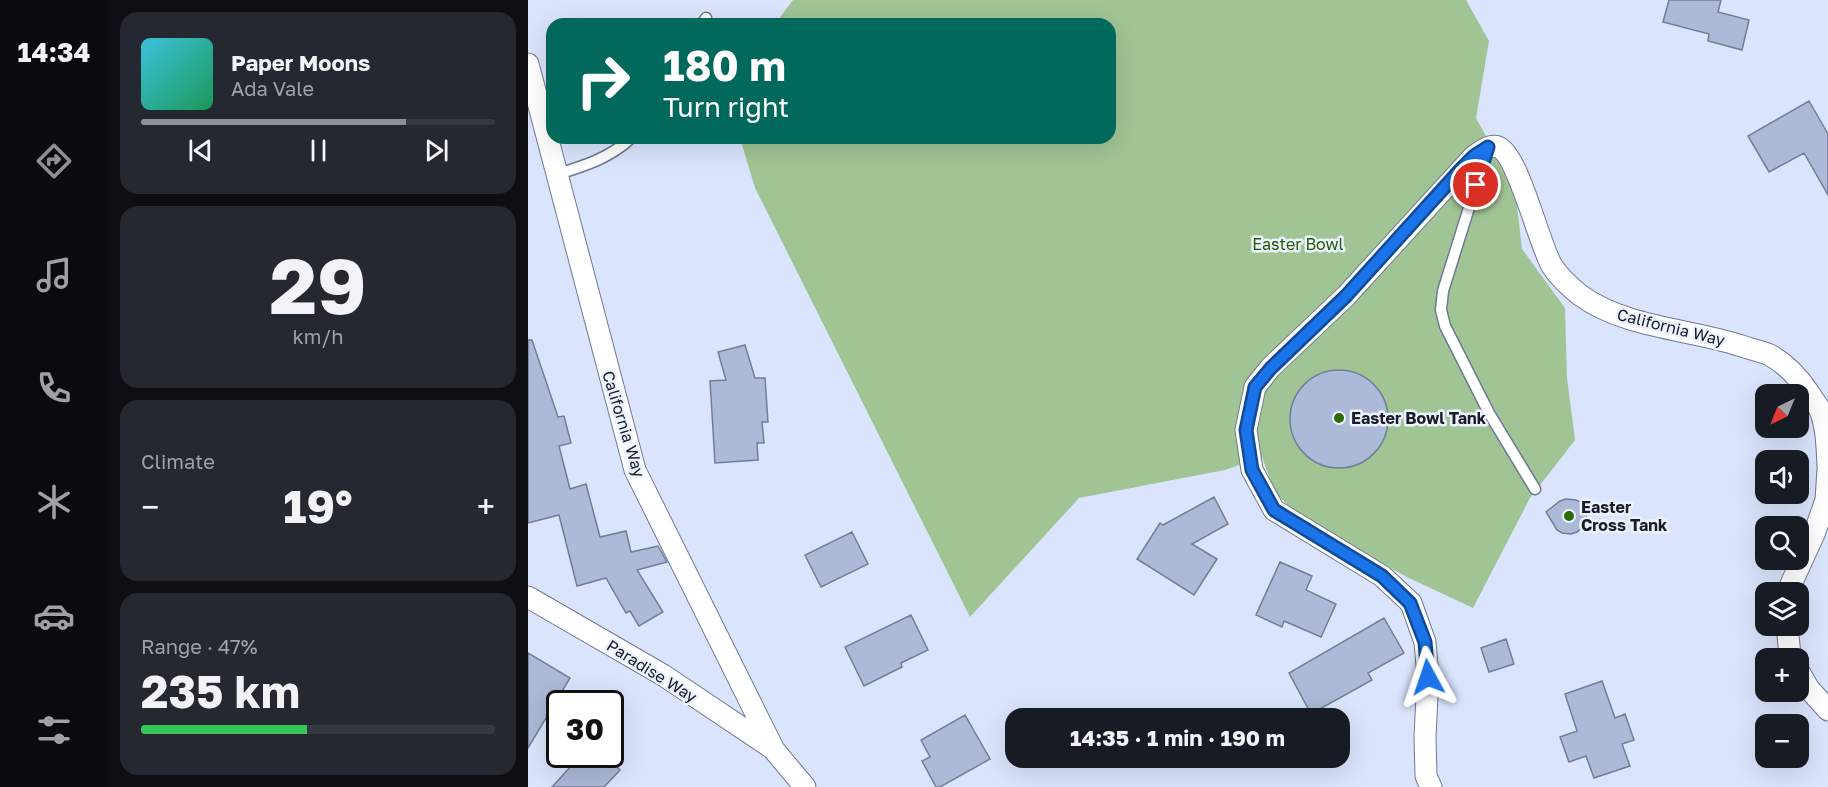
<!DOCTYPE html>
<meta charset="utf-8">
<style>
:root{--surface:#171b24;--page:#242831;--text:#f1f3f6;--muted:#9ea1a6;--line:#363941;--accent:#8c9099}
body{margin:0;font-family:"Golos Text",sans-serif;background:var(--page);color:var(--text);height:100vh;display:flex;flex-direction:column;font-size:22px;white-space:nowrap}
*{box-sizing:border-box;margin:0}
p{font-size:20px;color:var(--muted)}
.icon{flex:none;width:33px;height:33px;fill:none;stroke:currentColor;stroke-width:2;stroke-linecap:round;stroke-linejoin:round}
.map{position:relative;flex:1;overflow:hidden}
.details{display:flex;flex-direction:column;gap:12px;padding:12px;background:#0d0f14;width:420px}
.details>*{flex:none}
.top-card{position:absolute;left:18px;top:18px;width:570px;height:126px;border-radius:18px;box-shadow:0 6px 24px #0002;background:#00695c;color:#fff;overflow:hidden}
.needle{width:39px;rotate:223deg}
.tools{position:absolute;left:1227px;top:384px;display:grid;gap:12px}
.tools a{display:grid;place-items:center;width:54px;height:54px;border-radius:12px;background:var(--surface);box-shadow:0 6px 24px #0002;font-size:30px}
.speed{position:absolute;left:18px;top:690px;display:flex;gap:12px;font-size:30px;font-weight:700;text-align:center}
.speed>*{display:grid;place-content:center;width:78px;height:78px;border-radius:50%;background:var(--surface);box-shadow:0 6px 24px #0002;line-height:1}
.speed .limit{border:3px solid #111;border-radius:9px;background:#fff;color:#111}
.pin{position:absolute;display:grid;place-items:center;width:51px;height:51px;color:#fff;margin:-26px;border:3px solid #fff;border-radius:50%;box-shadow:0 2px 6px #0007}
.me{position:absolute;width:66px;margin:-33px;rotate:355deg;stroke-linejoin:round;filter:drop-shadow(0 0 4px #0008)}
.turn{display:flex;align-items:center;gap:21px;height:126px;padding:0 18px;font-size:27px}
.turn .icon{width:78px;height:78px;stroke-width:2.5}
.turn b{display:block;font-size:42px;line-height:51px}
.big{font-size:45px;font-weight:700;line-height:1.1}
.details .widget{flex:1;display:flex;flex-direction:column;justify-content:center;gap:9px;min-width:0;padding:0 21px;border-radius:18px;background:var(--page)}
.details .dial{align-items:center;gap:0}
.dial b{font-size:78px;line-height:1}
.song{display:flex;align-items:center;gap:18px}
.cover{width:72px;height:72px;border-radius:9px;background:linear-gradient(135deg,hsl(190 70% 55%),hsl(150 70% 35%))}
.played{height:6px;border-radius:3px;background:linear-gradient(90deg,var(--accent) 75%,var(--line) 75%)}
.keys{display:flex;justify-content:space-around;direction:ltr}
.heat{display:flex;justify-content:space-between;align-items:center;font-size:33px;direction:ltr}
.charge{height:9px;border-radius:4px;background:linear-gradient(90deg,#34c759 47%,var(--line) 0)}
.trip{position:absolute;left:477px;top:708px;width:345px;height:60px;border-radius:18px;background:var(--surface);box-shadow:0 6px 24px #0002;font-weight:700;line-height:60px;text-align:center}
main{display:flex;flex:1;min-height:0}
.menu{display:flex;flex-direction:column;width:108px;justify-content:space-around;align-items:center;background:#090b0e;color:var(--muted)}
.menu .icon{width:42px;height:42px}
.menu .current{color:var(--accent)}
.menu b{font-size:27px;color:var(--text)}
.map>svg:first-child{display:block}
</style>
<main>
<nav class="menu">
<b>14:34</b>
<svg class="icon current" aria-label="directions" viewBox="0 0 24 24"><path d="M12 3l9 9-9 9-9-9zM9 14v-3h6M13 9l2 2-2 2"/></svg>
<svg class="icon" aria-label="music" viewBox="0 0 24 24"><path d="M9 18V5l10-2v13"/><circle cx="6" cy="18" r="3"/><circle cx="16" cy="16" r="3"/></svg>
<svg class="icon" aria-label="phone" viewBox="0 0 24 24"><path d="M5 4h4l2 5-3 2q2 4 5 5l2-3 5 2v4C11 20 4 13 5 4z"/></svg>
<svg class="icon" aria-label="climate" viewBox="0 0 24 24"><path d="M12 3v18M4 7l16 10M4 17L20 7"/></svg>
<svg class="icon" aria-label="car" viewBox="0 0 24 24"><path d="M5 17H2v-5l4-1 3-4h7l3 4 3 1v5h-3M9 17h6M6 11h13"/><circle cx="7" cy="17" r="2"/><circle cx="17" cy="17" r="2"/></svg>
<svg class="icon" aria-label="filters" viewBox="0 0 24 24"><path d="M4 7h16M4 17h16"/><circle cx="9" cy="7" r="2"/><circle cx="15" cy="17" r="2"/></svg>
</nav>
<section class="details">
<div class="widget">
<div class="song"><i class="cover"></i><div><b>Paper Moons</b><p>Ada Vale</p></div></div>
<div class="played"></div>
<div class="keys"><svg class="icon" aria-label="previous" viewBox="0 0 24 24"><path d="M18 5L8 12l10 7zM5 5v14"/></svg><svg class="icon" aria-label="pause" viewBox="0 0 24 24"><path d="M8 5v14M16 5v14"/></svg><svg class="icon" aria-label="next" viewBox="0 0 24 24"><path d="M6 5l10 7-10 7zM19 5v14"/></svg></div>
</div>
<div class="widget dial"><b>29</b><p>km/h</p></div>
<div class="widget"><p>Climate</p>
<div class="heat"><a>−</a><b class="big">19°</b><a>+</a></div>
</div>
<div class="widget"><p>Range · 47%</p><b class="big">235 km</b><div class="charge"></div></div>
</section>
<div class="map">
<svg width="1300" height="787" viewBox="0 0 1300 787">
<rect width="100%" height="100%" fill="#dae5fd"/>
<!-- green -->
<path fill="#a1c495" d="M 265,0 L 938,0 L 961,41 L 948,118 L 987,188 L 994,249 L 1037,308 L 1039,378 L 1047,440 L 1002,498 L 945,608 L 879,577 L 778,522 L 747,493 L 734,457 L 697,470 L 551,498 L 442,617 L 227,188 L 212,138 L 582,138 L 582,24 L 247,24 Z"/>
<!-- building -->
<path fill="#acb9d7" stroke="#727e99" stroke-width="1.5" d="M 1141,0 L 1193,0 L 1190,12 L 1221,20 L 1214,50 L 1180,41 L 1181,34 L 1135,22 Z
M 1281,101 L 1300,134 L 1300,195 L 1276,153 L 1241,172 L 1220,136 Z
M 0,340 L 4,340 L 30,417 L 36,416 L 43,443 L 31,446 L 42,489 L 58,484 L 72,537 L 98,531 L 103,552 L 130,546 L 139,562 L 109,570 L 135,612 L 111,626 L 102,611 L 98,613 L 78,578 L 49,586 L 31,515 L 0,523 Z
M 217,345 L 227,378 L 237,378 L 240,422 L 234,422 L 236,443 L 229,443 L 230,460 L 187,463 L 182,381 L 198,380 L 190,352 Z
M762 419a49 49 0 1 1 98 0a49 49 0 1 1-98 0Z
M 686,497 L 700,524 L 664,544 L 689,559 L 666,595 L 609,559 L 632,523 L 635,525 Z
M 1038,499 L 1048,500 L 1061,506 L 1056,526 L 1049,532 L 1043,534 L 1034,533 L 1029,530 L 1018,512 L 1032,501 Z
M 324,532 L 340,564 L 293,587 L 277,555 Z
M 752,562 L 784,576 L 778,590 L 808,604 L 793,637 L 756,621 L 754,627 L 728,615 Z
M 383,615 L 400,650 L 373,663 L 374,667 L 336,686 L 317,647 Z
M 856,618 L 876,653 L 840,673 L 844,680 L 783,714 L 761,673 Z
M 978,639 L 986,664 L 961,672 L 953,648 Z
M 0,653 L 42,678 L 0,748 Z
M 1074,681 L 1087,718 L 1097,714 L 1106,740 L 1094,744 L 1102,766 L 1066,778 L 1058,756 L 1041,762 L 1032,737 L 1049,731 L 1037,694 Z
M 437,715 L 462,759 L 412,787 L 408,787 L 394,761 L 402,757 L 393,740 Z
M 54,754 L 76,754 L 92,770 L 76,787 L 24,787 Z"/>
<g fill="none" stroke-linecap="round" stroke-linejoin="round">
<defs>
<path id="lane" d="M 174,24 L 178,18
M 959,150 L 915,291 L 913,310 L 917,326 L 961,413 L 1007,489
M 30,174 C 56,166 82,158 103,138"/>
<path id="street" d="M 0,64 L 107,470 L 246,750 L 277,787
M 1262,592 L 1263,584 L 1286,534 L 1298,500 L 1300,469
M 0,597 L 135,675 L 244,748
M 1259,626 L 1262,655 L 1264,658
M 1270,670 L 1281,689 L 1300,710
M 903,787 L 898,776 L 897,736 L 900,677 L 897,642 L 883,603 L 854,576 L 746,510 L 724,470 L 718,430 L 727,387 L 743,367 L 818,296 L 946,156 C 953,152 961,144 970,147 C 990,154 1011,244 1024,266 C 1031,277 1042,287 1052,295 C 1098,329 1167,329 1220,348 C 1227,350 1235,352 1242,355 C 1258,364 1271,378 1281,393 C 1284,398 1288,403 1291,408 C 1299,425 1299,448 1300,466"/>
</defs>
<!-- lane casing -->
<use href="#lane" stroke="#6d7995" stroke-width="13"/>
<!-- street casing -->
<use href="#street" stroke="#6d7995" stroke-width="23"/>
<!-- lane -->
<use href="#lane" stroke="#fff" stroke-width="10"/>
<!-- street -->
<use href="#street" stroke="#fff" stroke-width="21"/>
</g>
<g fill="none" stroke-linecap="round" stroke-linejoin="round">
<defs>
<path id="route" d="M 900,677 L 897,642 L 882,603 L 854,576 L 746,510 L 724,470 L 718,430 L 727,387 L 743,368 L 818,296 L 933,169 L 946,156 L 960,147 L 948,185"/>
</defs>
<!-- route casing -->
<use href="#route" stroke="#114b97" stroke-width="15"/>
<!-- route -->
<use href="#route" stroke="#1a73e8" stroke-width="10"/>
</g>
<!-- markers -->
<g fill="#2b6c01" stroke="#ecf2fe" stroke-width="2">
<circle cx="811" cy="418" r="6"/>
<circle cx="1041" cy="516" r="6"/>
</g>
<g text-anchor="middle" stroke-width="5" stroke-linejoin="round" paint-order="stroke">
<!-- park labels -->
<g font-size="16" fill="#235d00" stroke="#ecf2fe">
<text x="770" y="250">Easter Bowl</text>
</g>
<!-- street labels -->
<g font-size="16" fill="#181d28" stroke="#ecf2fe">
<text transform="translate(1143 327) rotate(14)" y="6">California Way</text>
<text transform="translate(96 424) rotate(73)" y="6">California Way</text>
<text transform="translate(124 671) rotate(32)" y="6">Paradise Way</text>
</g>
<!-- poi labels -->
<g font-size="16" font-weight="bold" fill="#181d28" stroke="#ecf2fe" text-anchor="start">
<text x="823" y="424">Easter Bowl Tank</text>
<text x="1053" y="513">Easter<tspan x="1053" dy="18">Cross Tank</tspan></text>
</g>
</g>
</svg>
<div class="tools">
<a><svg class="needle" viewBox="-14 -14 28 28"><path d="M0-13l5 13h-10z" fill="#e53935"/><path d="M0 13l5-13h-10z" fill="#9ea1a6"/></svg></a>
<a><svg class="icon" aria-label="sound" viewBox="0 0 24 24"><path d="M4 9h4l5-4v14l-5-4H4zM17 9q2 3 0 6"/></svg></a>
<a><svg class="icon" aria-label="search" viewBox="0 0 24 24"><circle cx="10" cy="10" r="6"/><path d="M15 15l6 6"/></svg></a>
<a><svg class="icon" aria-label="layers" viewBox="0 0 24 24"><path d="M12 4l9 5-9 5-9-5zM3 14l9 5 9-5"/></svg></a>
<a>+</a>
<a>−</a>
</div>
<div class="speed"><div class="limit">30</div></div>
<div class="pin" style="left:948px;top:185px;background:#d93025"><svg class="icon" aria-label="arrive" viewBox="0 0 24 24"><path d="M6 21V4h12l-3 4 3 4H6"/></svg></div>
<svg class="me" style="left:900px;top:677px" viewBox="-20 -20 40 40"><path d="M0-17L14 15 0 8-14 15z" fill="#1a73e8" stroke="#fff" stroke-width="4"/></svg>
<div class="trip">14:35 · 1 min · 190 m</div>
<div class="top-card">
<div class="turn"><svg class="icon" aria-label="right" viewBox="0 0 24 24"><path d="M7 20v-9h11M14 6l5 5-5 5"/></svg><div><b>180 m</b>Turn right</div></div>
</div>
</div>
</main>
